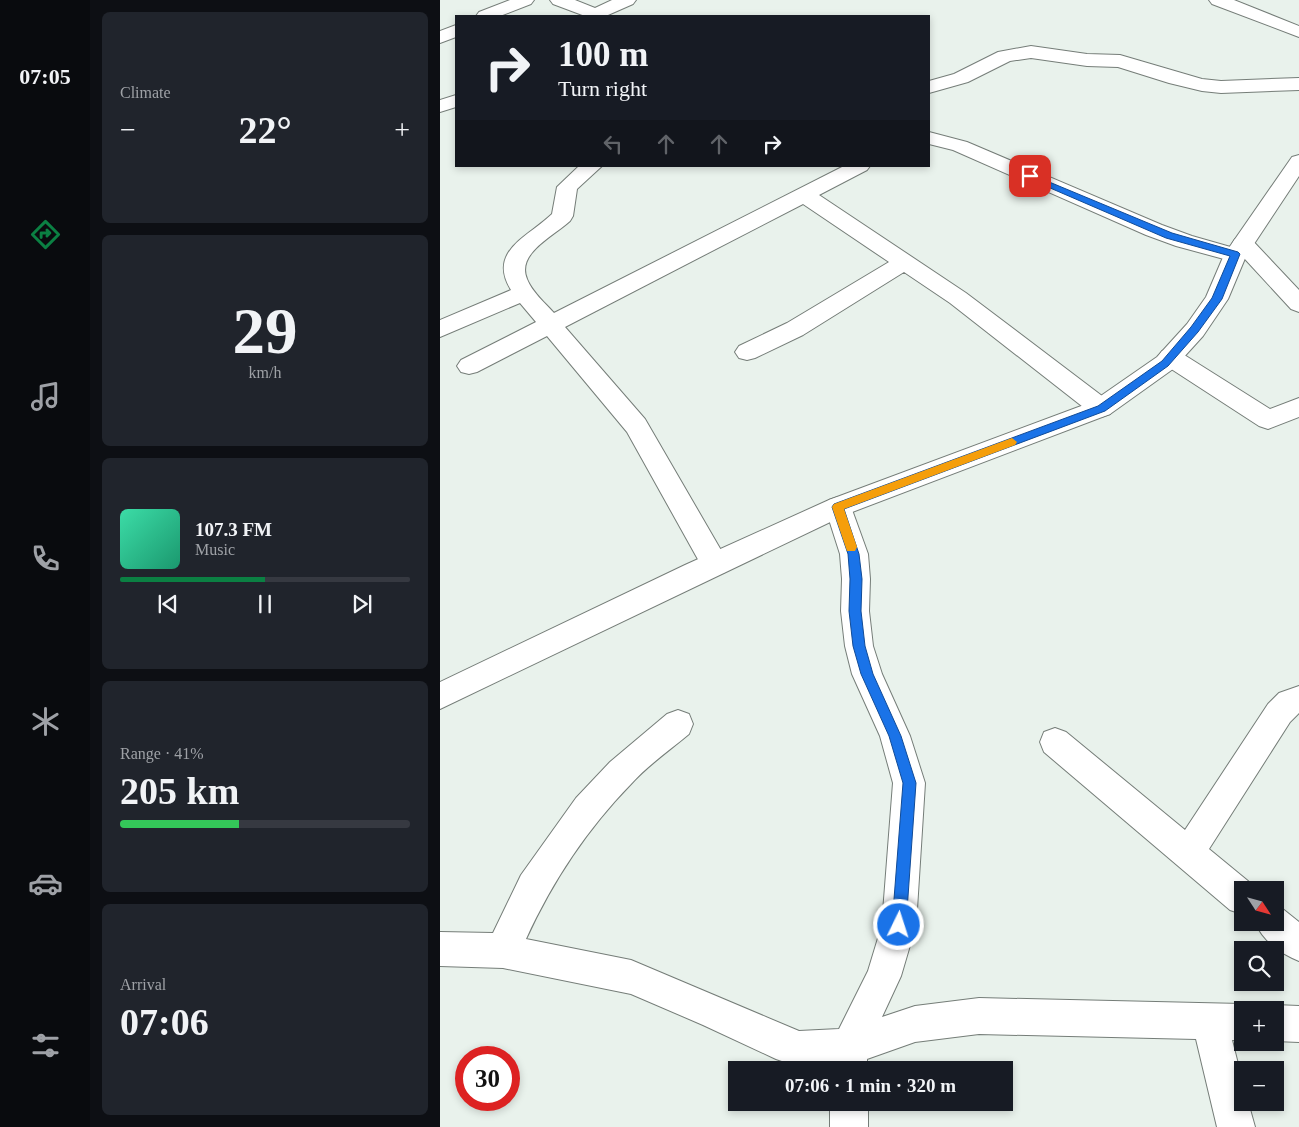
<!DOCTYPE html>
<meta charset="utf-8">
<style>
:root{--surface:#171b24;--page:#20242c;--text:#f1f3f6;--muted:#9ea1a6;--line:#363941;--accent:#0b8043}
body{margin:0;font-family:Georgia,serif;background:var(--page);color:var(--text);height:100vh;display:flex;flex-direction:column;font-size:19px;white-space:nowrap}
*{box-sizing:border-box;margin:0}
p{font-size:16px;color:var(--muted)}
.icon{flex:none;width:28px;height:28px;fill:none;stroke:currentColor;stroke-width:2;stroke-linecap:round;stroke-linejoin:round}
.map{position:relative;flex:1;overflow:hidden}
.details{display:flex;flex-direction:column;gap:12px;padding:12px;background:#0d0f14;width:350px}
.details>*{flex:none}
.guide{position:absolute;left:15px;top:15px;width:475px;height:152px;border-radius:0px;box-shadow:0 2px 8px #0003;background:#171b24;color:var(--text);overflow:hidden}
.needle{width:32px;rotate:126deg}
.buttons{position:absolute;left:794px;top:881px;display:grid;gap:10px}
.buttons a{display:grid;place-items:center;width:50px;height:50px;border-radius:0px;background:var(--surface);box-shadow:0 2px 8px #0003;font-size:25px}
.speed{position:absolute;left:15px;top:1046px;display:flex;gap:10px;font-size:25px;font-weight:700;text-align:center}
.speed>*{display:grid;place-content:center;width:65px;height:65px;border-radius:50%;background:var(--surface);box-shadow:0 2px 8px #0003;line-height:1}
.speed .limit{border:8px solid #d22;background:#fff;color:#111}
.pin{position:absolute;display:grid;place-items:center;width:42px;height:42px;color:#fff;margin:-21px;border-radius:10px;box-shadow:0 2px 8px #0006}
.me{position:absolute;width:55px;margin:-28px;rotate:4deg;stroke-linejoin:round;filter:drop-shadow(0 0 4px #0008)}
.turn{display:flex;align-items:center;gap:18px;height:105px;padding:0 20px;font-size:22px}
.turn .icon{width:65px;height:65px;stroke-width:2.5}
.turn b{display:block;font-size:35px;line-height:42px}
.lanes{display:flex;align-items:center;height:48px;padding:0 20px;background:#0003;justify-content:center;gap:25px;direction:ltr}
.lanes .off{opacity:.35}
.big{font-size:38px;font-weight:700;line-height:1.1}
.details .widget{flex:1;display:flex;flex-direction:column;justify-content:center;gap:8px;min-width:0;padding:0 18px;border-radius:8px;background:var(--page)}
.details .dial{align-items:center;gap:0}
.dial b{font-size:65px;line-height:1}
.song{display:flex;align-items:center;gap:15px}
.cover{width:60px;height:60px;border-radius:8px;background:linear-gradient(135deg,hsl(160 70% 55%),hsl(160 70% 35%))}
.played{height:5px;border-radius:2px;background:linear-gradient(90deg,var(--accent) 50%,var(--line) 50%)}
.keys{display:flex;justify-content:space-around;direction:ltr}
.heat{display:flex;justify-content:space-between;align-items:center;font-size:28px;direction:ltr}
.charge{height:8px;border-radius:4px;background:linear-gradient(90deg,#34c759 41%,var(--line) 0)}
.trip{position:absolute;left:288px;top:1061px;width:285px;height:50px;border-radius:0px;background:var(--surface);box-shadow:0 2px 8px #0003;font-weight:700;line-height:50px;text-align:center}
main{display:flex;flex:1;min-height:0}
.menu{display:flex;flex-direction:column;width:90px;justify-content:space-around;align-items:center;background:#090b0e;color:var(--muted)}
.menu .icon{width:35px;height:35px}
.menu .on{color:var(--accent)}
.menu b{font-size:22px;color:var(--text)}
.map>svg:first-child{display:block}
</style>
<main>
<nav class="menu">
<b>07:05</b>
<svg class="icon on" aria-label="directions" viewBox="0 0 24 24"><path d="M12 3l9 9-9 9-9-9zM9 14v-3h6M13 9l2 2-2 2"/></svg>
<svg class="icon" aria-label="music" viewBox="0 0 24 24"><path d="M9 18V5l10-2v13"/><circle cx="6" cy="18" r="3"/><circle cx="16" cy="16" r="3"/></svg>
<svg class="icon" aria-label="phone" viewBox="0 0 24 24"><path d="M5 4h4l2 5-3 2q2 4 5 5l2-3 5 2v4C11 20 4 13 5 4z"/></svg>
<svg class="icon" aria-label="climate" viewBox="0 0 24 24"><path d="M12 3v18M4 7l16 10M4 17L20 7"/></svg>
<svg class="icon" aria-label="car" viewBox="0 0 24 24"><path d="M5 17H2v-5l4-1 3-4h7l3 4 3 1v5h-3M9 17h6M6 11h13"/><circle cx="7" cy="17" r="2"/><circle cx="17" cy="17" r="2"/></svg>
<svg class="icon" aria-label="filters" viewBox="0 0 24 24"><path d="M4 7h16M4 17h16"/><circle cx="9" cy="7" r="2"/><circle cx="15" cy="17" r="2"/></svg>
</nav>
<section class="details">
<div class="widget"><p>Climate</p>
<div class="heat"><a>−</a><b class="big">22°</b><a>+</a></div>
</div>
<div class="widget dial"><b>29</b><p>km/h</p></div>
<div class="widget">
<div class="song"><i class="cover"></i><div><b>107.3 FM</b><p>Music</p></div></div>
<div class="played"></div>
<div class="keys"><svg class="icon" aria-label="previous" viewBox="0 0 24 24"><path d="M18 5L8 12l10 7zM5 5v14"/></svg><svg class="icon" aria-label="pause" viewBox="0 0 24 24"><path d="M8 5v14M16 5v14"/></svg><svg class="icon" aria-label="next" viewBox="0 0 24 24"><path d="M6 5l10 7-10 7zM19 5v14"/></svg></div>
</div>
<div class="widget"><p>Range · 41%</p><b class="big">205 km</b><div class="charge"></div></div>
<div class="widget"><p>Arrival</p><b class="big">07:06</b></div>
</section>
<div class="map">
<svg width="859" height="1127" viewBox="0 0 859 1127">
<rect width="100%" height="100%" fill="#e9f2ec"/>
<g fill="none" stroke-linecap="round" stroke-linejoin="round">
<defs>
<path id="minor" d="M 70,0 L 94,0 L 91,4 L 60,16 L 36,16 L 39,12 Z
M 110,0 L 135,0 L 155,8 L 172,0 L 196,0 L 193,4 L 168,15 L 169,16 L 145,16 L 113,4 Z
M 769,0 L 794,0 L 859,26 L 859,37 L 772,4 Z
M 16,25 L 16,37 L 0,43 L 0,31 Z
M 591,46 L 647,54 L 680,55 L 762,79 L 781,81 L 859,78 L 859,90 L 781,93 L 762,91 L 729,83 L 678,67 L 647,66 L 591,58 L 570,61 L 528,82 L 489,93 L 489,81 L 514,74 L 558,52 Z
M 16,95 L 16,107 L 0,112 L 0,100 Z
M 489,132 L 527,142 L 722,225 L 752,236 L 794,248 L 792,244 L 795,239 L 803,237 L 811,239 L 859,290 L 859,312 L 851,309 L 804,258 L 795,262 L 736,246 L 706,235 L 513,150 L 489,144 Z
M 139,166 L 162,166 L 137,189 L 133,216 L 130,221 C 114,236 76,253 87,279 C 92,292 105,303 114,313 L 404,166 L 430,166 L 427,170 L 379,195 L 526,293 L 670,402 L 673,408 L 670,414 L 661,417 L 652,414 L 510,303 L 464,272 L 363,335 L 315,358 L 307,360 L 299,358 L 295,352 L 299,346 L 347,323 L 449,262 L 363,204 L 125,327 L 205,419 L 289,564 L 285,572 L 275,575 L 265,572 L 187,432 L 107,336 L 37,372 L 29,374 L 21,372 L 17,366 L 21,360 L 96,322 L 80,303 L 0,337 L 0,320 L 71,290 C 47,251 88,237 112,214 L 117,187 Z
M 730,349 L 738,351 L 830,409 L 859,398 L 859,417 L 828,429 L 819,426 L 722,363 L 718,357 L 722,351 Z
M 398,497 L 407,500 L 411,507 L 428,554 L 430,579 L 429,611 L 433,646 L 442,674 L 470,736 L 485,783 L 476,925 L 461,976 L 442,1017 L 475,1006 L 539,998 L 802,1004 L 815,1010 L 802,1010 L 802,1040 L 792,1040 L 802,1080 L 802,1102 L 808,1102 L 815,1127 L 777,1127 L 756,1039 L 539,1034 L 475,1042 L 427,1059 L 427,1070 L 391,1070 L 391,1066 L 359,1067 L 336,1059 L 263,1025 L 191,994 L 63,968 L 0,966 L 0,932 L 53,933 L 81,875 L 136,798 L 170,762 L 227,714 L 238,710 L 249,714 L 253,724 L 249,734 C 230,750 208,765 191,784 C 147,829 112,882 86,939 L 191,960 L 359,1031 L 399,1029 L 428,971 L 442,925 L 453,783 L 440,736 L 412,674 L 405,646 L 401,611 L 402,579 L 400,554 L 385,507 L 389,500 Z
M 859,686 L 859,713 L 850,722 L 769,849 L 814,886 L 815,890 L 802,890 L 802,914 L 790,910 L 604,752 L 600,742 L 604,732 L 615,728 L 626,732 L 745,830 L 828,704 L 839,693 Z
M 835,906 L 844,910 L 859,922 L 859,961 C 841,954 823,941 815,922 L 835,922 Z
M 835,1005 L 859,1006 L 859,1042 L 835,1041 L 835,1010 L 823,1010 Z
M 390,1102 L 428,1102 L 428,1127 L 390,1127 Z"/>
<path id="tertiary" d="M 859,155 L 859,176 L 806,256 L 788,299 L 763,336 L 733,369 L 670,414 L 407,514 L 0,709 L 0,682 L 245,565 L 389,500 L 652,402 L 717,357 L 747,324 L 766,297 L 784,255 L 852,157 Z"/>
</defs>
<!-- minor casing -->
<use href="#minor" stroke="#757d78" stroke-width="2"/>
<!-- tertiary casing -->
<use href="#tertiary" stroke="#757d78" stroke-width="2"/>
<!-- minor -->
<use href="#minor" fill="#fff" fill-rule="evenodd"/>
<!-- tertiary -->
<use href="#tertiary" fill="#fff" fill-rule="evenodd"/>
</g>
<!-- route -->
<path fill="#1a73e8" stroke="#114b97" d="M 590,174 L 732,233 L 798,252 L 800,254 L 782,299 L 758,332 L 728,366 L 665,411 L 404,509 L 419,554 L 422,579 L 421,611 L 425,646 L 433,674 L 461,736 L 476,783 L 466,925 L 464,930 L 459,932 L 454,930 L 452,925 L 463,783 L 449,736 L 421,674 L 413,646 L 409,611 L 410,579 L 408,554 L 392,507 L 394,504 L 658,406 L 722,361 L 751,327 L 772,298 L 790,256 L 726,238 L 587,178 L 587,175 Z"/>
<!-- slow -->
<path fill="#f59e0b" d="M 572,438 L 577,442 L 575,445 L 404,509 L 417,547 L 415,551 L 407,551 L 392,507 L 394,504 Z"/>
</svg>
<div class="buttons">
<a><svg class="needle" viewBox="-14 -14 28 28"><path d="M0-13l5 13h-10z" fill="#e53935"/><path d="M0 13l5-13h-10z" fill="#9ea1a6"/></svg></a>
<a><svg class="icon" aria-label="search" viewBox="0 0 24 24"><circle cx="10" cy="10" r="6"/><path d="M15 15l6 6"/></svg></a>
<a>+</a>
<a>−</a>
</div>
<div class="speed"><div class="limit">30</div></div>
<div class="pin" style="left:590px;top:176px;background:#d93025"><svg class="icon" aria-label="arrive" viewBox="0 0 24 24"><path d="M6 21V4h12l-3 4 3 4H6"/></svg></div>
<svg class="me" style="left:459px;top:925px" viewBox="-20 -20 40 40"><circle r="17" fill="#1a73e8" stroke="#fff" stroke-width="3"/><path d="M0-11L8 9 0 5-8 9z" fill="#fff"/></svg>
<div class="trip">07:06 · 1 min · 320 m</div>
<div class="guide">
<div class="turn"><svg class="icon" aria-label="right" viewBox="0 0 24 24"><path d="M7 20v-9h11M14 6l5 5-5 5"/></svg><div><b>100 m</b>Turn right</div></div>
<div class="lanes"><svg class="icon off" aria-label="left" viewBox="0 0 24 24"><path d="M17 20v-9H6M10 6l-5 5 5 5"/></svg><svg class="icon off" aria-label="ahead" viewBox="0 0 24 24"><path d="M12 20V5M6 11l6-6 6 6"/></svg><svg class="icon off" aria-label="ahead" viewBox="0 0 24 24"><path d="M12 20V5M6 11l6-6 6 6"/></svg><svg class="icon" aria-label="right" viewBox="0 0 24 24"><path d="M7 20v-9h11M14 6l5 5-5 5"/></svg></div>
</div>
</div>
</main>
